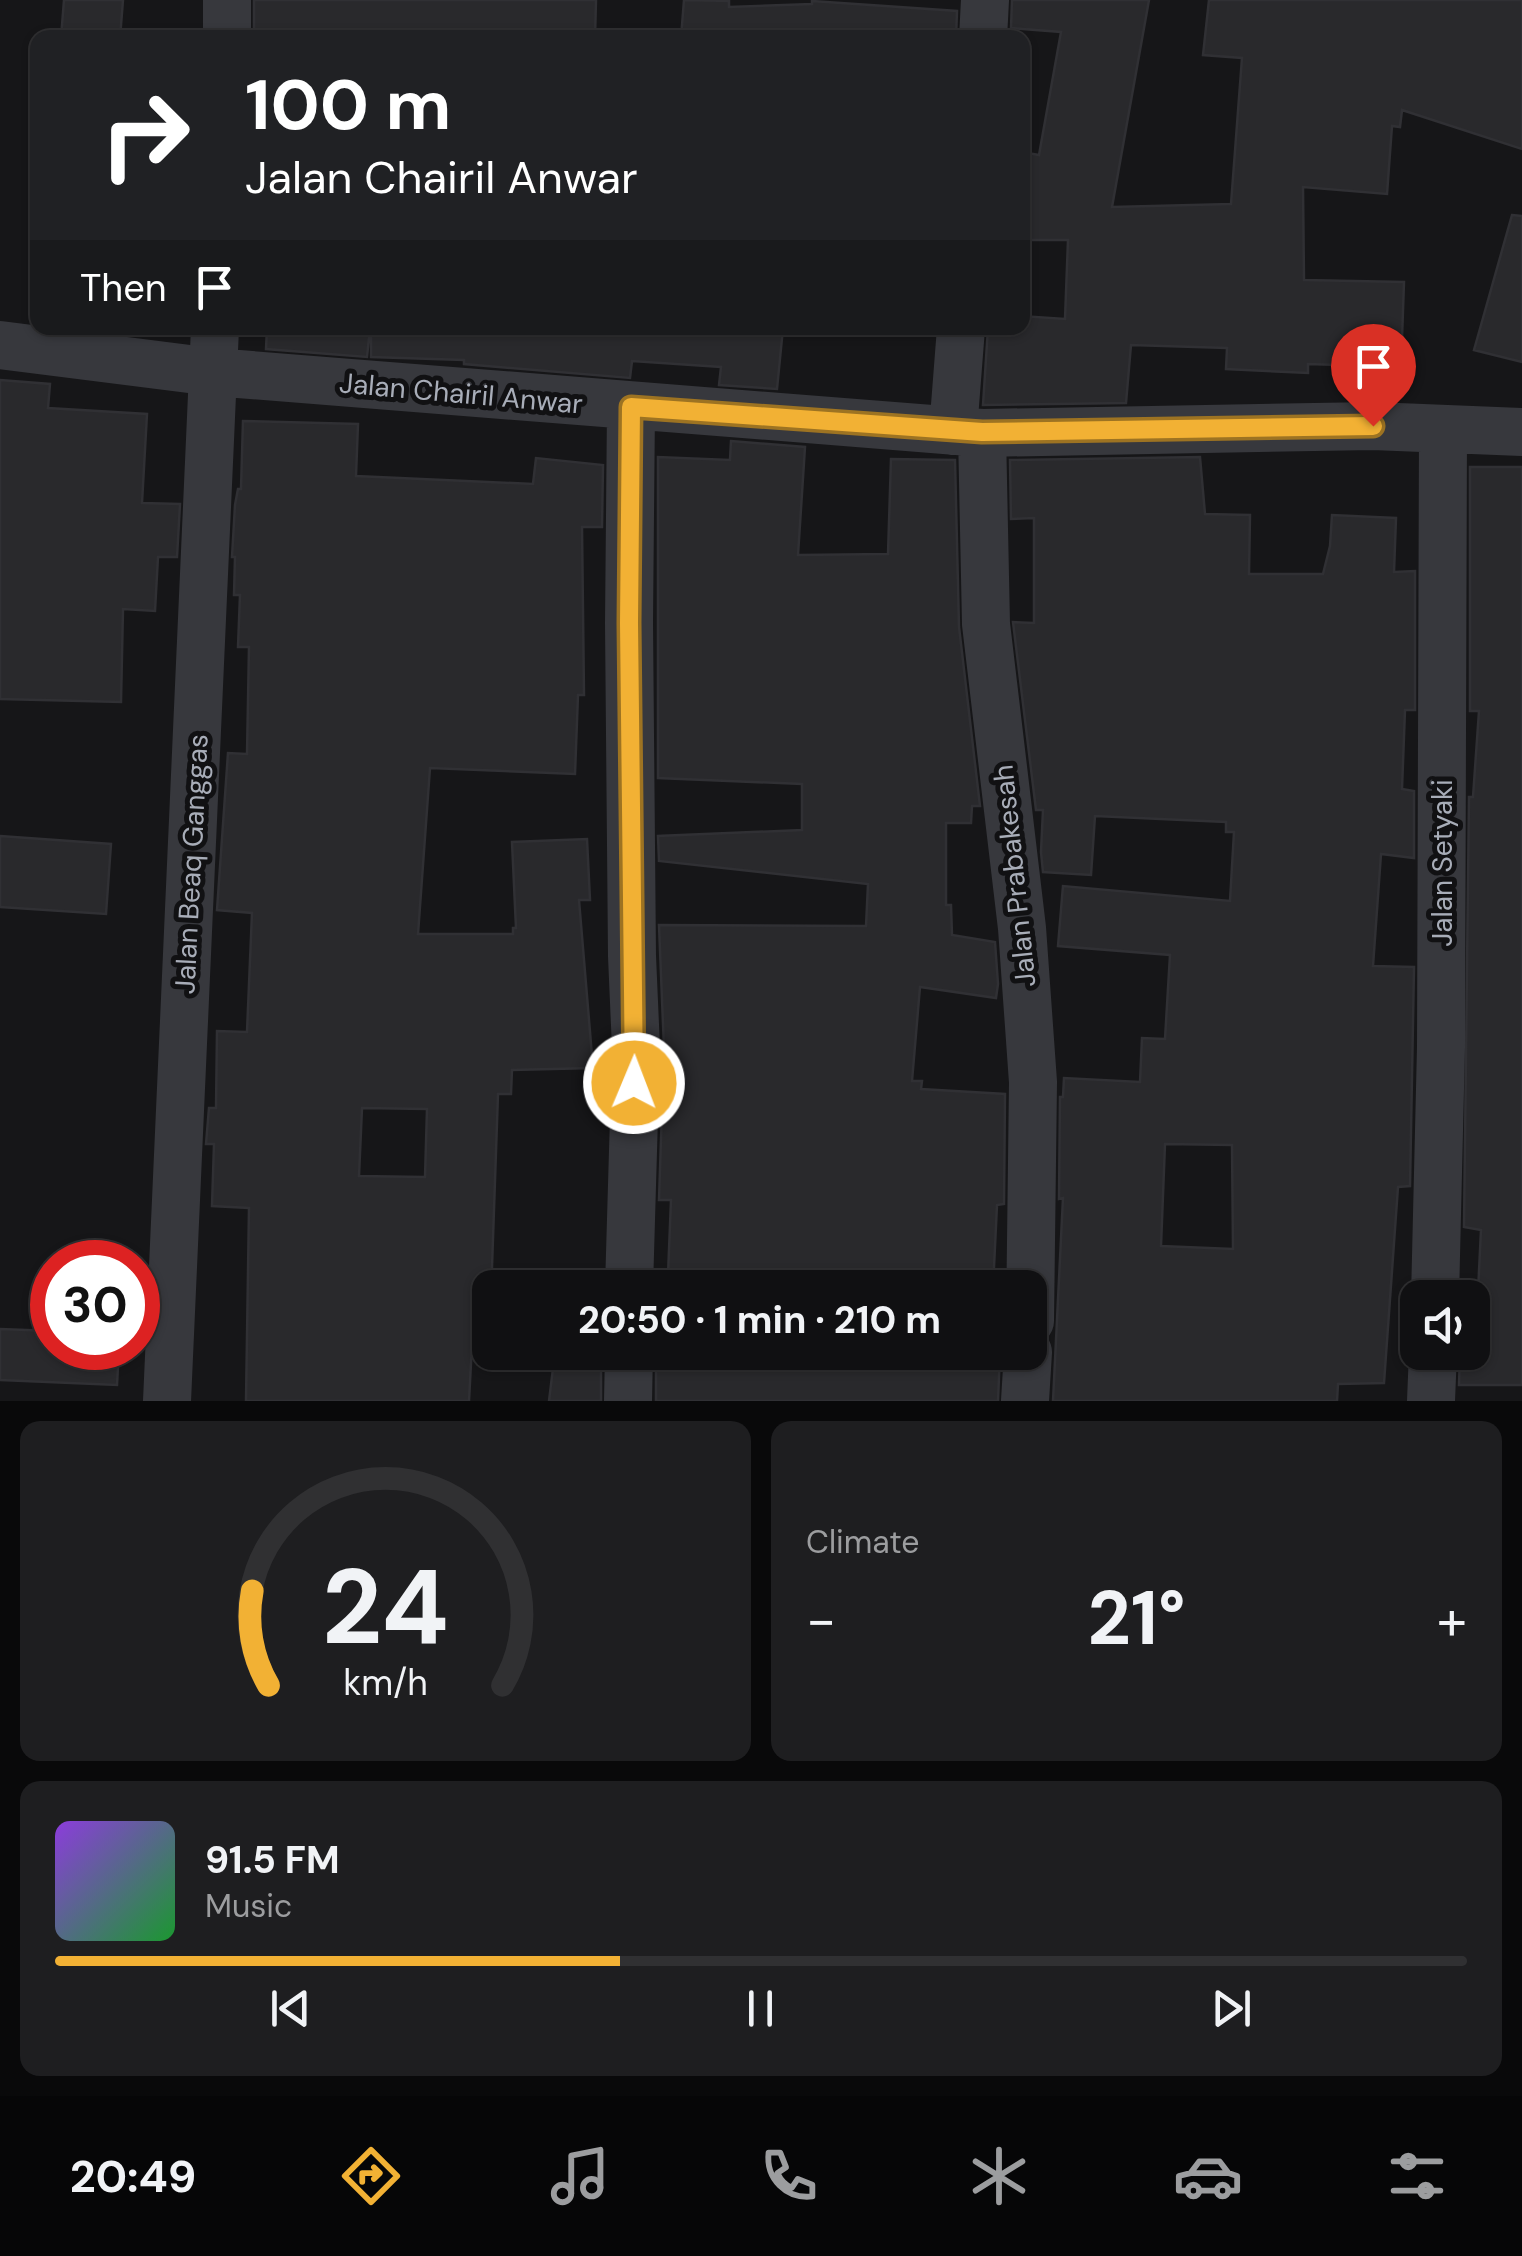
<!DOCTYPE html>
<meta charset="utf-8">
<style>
:root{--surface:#101012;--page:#1e1e20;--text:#f1f3f6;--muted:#9c9d9f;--line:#303032;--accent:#f2b134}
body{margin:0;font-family:"DM Sans",sans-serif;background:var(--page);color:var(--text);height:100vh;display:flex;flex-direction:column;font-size:38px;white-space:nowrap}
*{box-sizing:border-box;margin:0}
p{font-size:32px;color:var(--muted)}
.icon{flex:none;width:55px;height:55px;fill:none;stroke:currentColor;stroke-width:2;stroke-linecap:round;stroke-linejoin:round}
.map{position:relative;height:1401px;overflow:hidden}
.sheet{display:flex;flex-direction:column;gap:20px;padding:20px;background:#09090a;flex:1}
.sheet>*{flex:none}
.hud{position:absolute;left:30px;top:30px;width:1000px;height:305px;border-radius:20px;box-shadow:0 2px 8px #0004,0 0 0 2px var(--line);background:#202124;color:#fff;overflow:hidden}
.tools{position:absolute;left:1400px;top:1280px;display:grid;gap:20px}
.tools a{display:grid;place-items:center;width:90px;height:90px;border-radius:20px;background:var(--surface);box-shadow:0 2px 8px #0004,0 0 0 2px var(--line);font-size:50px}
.speed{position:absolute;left:30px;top:1240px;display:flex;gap:20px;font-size:50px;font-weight:700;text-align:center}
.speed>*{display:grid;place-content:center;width:130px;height:130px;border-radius:50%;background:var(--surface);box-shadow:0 2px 8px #0004,0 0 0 2px var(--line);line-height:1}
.speed .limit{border:15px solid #d22;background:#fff;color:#111}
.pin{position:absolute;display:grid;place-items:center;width:85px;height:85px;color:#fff;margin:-102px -42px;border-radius:50% 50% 50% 0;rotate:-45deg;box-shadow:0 0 10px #0007}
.pin .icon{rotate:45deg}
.me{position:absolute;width:110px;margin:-55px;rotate:1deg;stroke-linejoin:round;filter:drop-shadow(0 0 8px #0008)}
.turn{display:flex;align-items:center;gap:35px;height:210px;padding:0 50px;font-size:45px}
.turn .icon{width:130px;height:130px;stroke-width:2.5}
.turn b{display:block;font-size:70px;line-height:85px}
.then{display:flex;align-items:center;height:95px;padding:0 50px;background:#0003;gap:20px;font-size:38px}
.big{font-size:75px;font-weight:700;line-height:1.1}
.sheet .card{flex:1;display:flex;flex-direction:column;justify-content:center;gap:15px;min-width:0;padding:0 35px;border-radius:20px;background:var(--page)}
.sheet .dial{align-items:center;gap:0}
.dial svg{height:260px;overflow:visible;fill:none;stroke:var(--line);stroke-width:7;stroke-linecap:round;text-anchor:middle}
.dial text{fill:var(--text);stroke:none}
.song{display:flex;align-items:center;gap:30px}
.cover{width:120px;height:120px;border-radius:15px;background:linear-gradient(135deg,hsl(270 70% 55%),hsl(130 70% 35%))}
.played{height:10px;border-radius:5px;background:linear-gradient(90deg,var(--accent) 40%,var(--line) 40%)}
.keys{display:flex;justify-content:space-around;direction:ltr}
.heat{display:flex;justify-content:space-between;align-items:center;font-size:55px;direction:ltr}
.sheet .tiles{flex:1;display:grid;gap:20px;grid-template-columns:1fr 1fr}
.card:last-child{grid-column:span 2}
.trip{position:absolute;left:472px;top:1270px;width:575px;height:100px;border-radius:20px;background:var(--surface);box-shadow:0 2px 8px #0004,0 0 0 2px var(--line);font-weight:700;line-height:100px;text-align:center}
.menu{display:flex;height:160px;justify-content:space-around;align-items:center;background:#060607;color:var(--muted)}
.menu .icon{width:70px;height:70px}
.menu .on{color:var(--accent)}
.menu b{font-size:45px;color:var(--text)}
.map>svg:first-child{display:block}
</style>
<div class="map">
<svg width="1522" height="1401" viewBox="0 0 1522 1401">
<rect width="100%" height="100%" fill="#161618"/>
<!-- building -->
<path fill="#29292c" stroke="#303034" stroke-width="2.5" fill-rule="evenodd" d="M 64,0 L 123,0 L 120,38 L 61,38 Z
M 254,0 L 596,0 L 595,38 L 321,38 L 321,31 L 254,33 Z
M 684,0 L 729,1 L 729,7 L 812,4 L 812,1 L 957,11 L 956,38 L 681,38 Z
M 1012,0 L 1149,0 L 1112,207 L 1231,204 L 1242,58 L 1203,55 L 1209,0 L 1522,0 L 1522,149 L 1402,110 L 1400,127 L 1392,126 L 1387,194 L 1303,187 L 1304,280 L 1404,282 L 1401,367 L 1308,364 L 1308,373 L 1226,369 L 1227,348 L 1131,345 L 1126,403 L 983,405 L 988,328 L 1022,328 L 1022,316 L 1065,319 L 1068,240 L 1022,240 L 1022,152 L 1039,155 L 1061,32 L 1011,28 Z
M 1512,215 L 1522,216 L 1522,362 L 1474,350 Z
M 267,328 L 370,328 L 367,357 L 266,349 Z
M 371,328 L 783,328 L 777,389 L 719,385 L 721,367 L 632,361 L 630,378 L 464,364 L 464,360 L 371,357 Z
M 0,380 L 50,384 L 48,408 L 147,414 L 142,503 L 180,504 L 177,557 L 158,557 L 155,611 L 123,609 L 121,702 L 0,699 Z
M 243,421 L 358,424 L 356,476 L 533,484 L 536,458 L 603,465 L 602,527 L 582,527 L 584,695 L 578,695 L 575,774 L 430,768 L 418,934 L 513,934 L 513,928 L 516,928 L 512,842 L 587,839 L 590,900 L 579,900 L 593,1068 L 512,1070 L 511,1094 L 498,1094 L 490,1325 L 473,1325 L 469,1401 L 246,1401 L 249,1208 L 212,1206 L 214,1144 L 206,1144 L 209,1108 L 216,1108 L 217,1031 L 247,1032 L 252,913 L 217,910 L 228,753 L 247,754 L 249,647 L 238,647 L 240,595 L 234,595 L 235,557 L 232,557 L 235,505 L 238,489 L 241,489 ZM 362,1108 L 427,1109 L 425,1177 L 359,1176 Z
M 731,441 L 805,447 L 798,555 L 888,554 L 891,459 L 955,460 L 959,627 L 980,806 L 972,806 L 971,823 L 946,823 L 946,905 L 951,905 L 952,935 L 995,942 L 998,984 L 996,998 L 920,987 L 912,1081 L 922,1081 L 921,1089 L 1005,1094 L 1004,1204 L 997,1205 L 993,1288 L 735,1288 L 736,1276 L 668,1275 L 671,1200 L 659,1200 L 664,1049 L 659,925 L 866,926 L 868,884 L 659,861 L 658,836 L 802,830 L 802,784 L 658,778 L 658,457 L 730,460 Z
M 1200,457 L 1205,514 L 1250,515 L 1249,574 L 1323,574 L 1330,546 L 1332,515 L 1396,518 L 1394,572 L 1415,571 L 1415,710 L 1405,710 L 1402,789 L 1414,791 L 1414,858 L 1381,854 L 1373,966 L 1414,967 L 1410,1186 L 1398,1187 L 1384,1383 L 1338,1384 L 1337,1401 L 1053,1401 L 1063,1198 L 1059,1199 L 1060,1097 L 1063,1097 L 1064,1078 L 1140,1082 L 1142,1038 L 1165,1039 L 1170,955 L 1058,946 L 1063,886 L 1230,901 L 1234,832 L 1226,832 L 1226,822 L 1095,816 L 1091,875 L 1043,872 L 1041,852 L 1043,810 L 1036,810 L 1013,622 L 1034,623 L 1034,518 L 1011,519 L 1010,460 ZM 1165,1144 L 1232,1145 L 1233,1249 L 1161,1246 Z
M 1470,467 L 1522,467 L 1522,1385 L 1459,1385 L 1460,1352 L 1472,1352 L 1472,1332 L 1476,1333 L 1481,1230 L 1464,1227 L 1469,797 L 1473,797 L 1479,711 L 1470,711 Z
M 0,836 L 111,844 L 106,914 L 0,907 Z
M 0,1329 L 52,1331 L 52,1348 L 119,1348 L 117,1385 L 0,1380 Z
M 555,1352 L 601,1352 L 601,1401 L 549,1401 Z
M 656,1352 L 1000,1352 L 998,1401 L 656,1401 Z"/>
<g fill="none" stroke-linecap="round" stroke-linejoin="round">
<!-- minor -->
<path stroke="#37383d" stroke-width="48" d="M 227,38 L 227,0
M 983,38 L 985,0
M 0,345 L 213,372 L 982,433 L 1373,426 L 1522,432
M 953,431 L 961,328
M 982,433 L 986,624 L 1022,928 L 1033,1082 L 1030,1321
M 629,1288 L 636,1048 L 632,956 L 629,623 L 631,407
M 1435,1298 L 1441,1047 L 1443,429
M 167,1401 L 215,328
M 628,1401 L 629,1352
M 1025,1401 L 1028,1352
M 1431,1401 L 1433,1352"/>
</g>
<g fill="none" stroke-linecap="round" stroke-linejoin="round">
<defs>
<path id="route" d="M 634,1083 L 629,623 L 631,407 L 982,432 L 1373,426"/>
</defs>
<!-- route casing -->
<use href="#route" stroke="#9d7322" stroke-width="25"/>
<!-- route -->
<use href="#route" stroke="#f2b134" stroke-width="18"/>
</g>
<g text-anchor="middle" stroke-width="10" stroke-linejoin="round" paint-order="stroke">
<!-- street labels -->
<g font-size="28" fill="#a8adb8" stroke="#111113">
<text transform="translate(461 393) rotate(5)" y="10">Jalan Chairil Anwar</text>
<text transform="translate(1442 863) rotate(-90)" y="10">Jalan Setyaki</text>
<text transform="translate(191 864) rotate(-87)" y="10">Jalan Beaq Ganggas</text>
<text transform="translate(1014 876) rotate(-96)" y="10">Jalan Prabakesah</text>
</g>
</g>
</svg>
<div class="tools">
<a><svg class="icon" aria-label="sound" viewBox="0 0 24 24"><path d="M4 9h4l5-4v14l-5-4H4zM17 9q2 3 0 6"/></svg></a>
</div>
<div class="speed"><div class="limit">30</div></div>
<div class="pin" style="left:1373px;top:426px;background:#d93025"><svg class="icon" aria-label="arrive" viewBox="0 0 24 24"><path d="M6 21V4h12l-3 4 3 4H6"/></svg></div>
<svg class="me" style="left:634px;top:1083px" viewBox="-20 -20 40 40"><circle r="17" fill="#f2b134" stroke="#fff" stroke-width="3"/><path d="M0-11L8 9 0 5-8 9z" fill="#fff"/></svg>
<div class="trip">20:50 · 1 min · 210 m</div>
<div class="hud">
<div class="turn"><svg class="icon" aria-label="right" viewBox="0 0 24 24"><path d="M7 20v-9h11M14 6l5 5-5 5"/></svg><div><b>100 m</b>Jalan Chairil Anwar</div></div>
<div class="then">Then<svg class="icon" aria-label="arrive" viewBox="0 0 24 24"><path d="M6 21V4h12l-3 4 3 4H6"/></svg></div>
</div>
</div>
<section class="sheet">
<div class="tiles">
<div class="card dial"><svg viewBox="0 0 100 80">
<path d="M14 69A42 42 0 1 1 86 69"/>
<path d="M14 69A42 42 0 0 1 9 40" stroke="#f2b134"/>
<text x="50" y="56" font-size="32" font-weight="700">24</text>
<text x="50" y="72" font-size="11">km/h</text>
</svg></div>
<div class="card"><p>Climate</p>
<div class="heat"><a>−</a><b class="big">21°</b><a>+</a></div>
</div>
<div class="card">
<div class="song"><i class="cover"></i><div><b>91.5 FM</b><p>Music</p></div></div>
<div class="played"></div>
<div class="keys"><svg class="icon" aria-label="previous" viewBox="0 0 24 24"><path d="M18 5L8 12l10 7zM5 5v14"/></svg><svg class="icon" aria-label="pause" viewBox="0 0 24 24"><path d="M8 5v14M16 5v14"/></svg><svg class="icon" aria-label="next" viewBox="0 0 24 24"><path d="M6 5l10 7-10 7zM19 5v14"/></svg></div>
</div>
</div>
</section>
<nav class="menu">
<b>20:49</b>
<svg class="icon on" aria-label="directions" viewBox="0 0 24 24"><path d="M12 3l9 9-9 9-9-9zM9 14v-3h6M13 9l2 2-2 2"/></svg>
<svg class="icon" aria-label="music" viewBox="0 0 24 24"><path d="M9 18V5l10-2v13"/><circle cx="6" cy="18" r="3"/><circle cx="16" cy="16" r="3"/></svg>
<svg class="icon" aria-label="phone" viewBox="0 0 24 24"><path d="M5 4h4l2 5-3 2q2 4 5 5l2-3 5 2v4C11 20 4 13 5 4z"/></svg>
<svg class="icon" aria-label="climate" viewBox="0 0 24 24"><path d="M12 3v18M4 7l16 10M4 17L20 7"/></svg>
<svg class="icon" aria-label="car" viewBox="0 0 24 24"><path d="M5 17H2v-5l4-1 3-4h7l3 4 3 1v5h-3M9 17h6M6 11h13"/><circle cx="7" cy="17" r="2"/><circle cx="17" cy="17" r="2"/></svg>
<svg class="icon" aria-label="filters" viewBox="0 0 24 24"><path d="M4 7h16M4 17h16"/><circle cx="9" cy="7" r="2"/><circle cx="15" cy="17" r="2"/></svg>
</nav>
